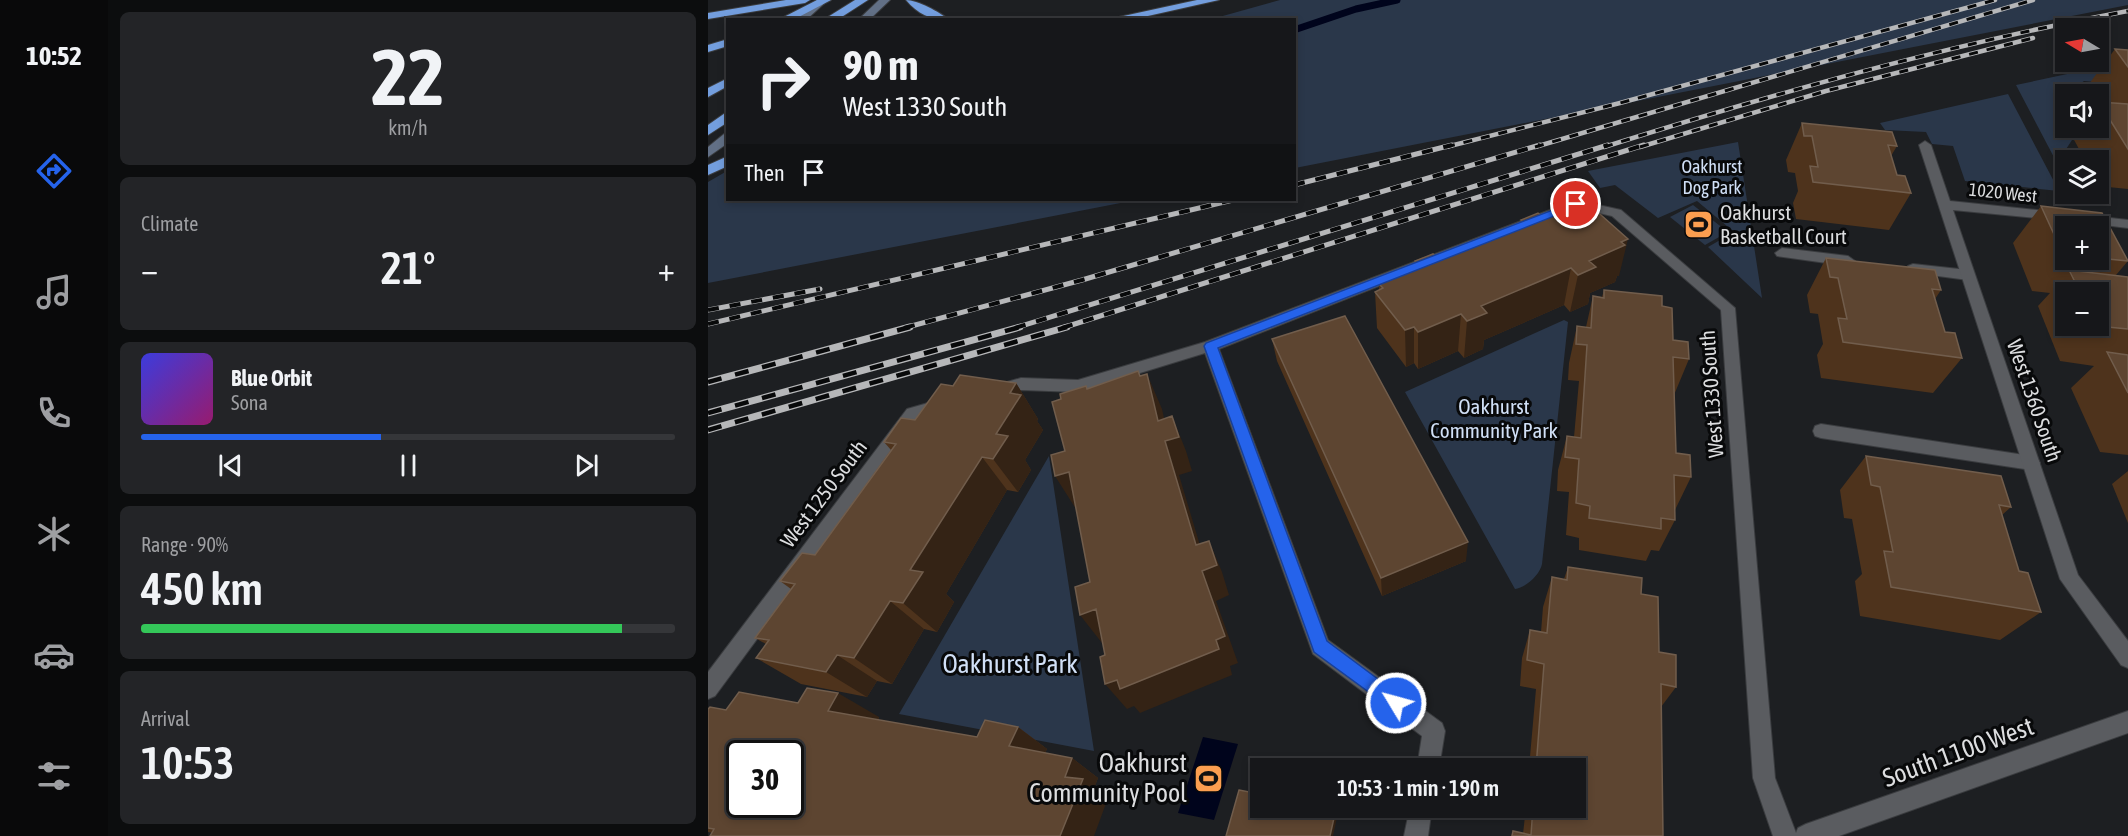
<!DOCTYPE html>
<meta charset="utf-8">
<style>
:root{--surface:#16171a;--page:#232427;--text:#f1f3f6;--muted:#9e9fa2;--line:#353639;--accent:#2563eb}
body{margin:0;font-family:"Asap Condensed",sans-serif;background:var(--page);color:var(--text);height:100vh;display:flex;flex-direction:column;font-size:22px;white-space:nowrap}
*{box-sizing:border-box;margin:0}
p{font-size:20px;color:var(--muted)}
.icon{flex:none;width:33px;height:33px;fill:none;stroke:currentColor;stroke-width:2;stroke-linecap:round;stroke-linejoin:round}
.map{position:relative;flex:1;overflow:hidden}
.details{display:flex;flex-direction:column;gap:12px;padding:12px;background:#0c0d0e;width:600px}
.details>*{flex:none}
.top-card{position:absolute;left:18px;top:18px;width:570px;height:183px;border-radius:0px;box-shadow:0 3px 9px #0003,0 0 0 2px var(--line);background:#16171a;color:var(--text);overflow:hidden}
.needle{width:39px;rotate:280deg}
.controls{position:absolute;left:1347px;top:18px;display:grid;gap:12px}
.controls a{display:grid;place-items:center;width:54px;height:54px;border-radius:0px;background:var(--surface);box-shadow:0 3px 9px #0003,0 0 0 2px var(--line);font-size:30px}
.speed{position:absolute;left:18px;top:740px;display:flex;gap:12px;font-size:30px;font-weight:700;text-align:center}
.speed>*{display:grid;place-content:center;width:78px;height:78px;border-radius:50%;background:var(--surface);box-shadow:0 3px 9px #0003,0 0 0 2px var(--line);line-height:1}
.speed .limit{border:3px solid #111;border-radius:9px;background:#fff;color:#111}
.pin{position:absolute;display:grid;place-items:center;width:51px;height:51px;color:#fff;margin:-26px;border:3px solid #fff;border-radius:50%;box-shadow:0 2px 6px #0007}
.me{position:absolute;width:66px;margin:-33px;rotate:307deg;stroke-linejoin:round;filter:drop-shadow(0 0 4px #0008)}
.turn{display:flex;align-items:center;gap:21px;height:126px;padding:0 18px;font-size:27px}
.turn .icon{width:78px;height:78px;stroke-width:2.5}
.turn b{display:block;font-size:42px;line-height:51px}
.then{display:flex;align-items:center;height:57px;padding:0 18px;background:#0003;gap:12px;font-size:22px}
.big{font-size:45px;font-weight:600;line-height:1.1}
.details .card{flex:1;display:flex;flex-direction:column;justify-content:center;gap:9px;min-width:0;padding:0 21px;border-radius:9px;background:var(--page)}
.details .dial{align-items:center;gap:0}
.dial b{font-size:78px;line-height:1}
.song{display:flex;align-items:center;gap:18px}
.cover{width:72px;height:72px;border-radius:9px;background:linear-gradient(135deg,hsl(240 70% 55%),hsl(320 70% 35%))}
.played{height:6px;border-radius:3px;background:linear-gradient(90deg,var(--accent) 45%,var(--line) 45%)}
.keys{display:flex;justify-content:space-around;direction:ltr}
.heat{display:flex;justify-content:space-between;align-items:center;font-size:33px;direction:ltr}
.charge{height:9px;border-radius:4px;background:linear-gradient(90deg,#34c759 90%,var(--line) 0)}
.trip{position:absolute;left:542px;top:758px;width:336px;height:60px;border-radius:0px;background:var(--surface);box-shadow:0 3px 9px #0003,0 0 0 2px var(--line);font-weight:600;line-height:60px;text-align:center}
main{display:flex;flex:1;min-height:0}
.tab-bar{display:flex;flex-direction:column;width:108px;justify-content:space-around;align-items:center;background:#09090a;color:var(--muted)}
.tab-bar .icon{width:42px;height:42px}
.tab-bar .current{color:var(--accent)}
.tab-bar b{font-size:27px;color:var(--text)}
.map>svg:first-child{display:block}
</style>
<main>
<nav class="tab-bar">
<b>10:52</b>
<svg class="icon current" aria-label="directions" viewBox="0 0 24 24"><path d="M12 3l9 9-9 9-9-9zM9 14v-3h6M13 9l2 2-2 2"/></svg>
<svg class="icon" aria-label="music" viewBox="0 0 24 24"><path d="M9 18V5l10-2v13"/><circle cx="6" cy="18" r="3"/><circle cx="16" cy="16" r="3"/></svg>
<svg class="icon" aria-label="phone" viewBox="0 0 24 24"><path d="M5 4h4l2 5-3 2q2 4 5 5l2-3 5 2v4C11 20 4 13 5 4z"/></svg>
<svg class="icon" aria-label="climate" viewBox="0 0 24 24"><path d="M12 3v18M4 7l16 10M4 17L20 7"/></svg>
<svg class="icon" aria-label="car" viewBox="0 0 24 24"><path d="M5 17H2v-5l4-1 3-4h7l3 4 3 1v5h-3M9 17h6M6 11h13"/><circle cx="7" cy="17" r="2"/><circle cx="17" cy="17" r="2"/></svg>
<svg class="icon" aria-label="filters" viewBox="0 0 24 24"><path d="M4 7h16M4 17h16"/><circle cx="9" cy="7" r="2"/><circle cx="15" cy="17" r="2"/></svg>
</nav>
<section class="details">
<div class="card dial"><b>22</b><p>km/h</p></div>
<div class="card"><p>Climate</p>
<div class="heat"><a>−</a><b class="big">21°</b><a>+</a></div>
</div>
<div class="card">
<div class="song"><i class="cover"></i><div><b>Blue Orbit</b><p>Sona</p></div></div>
<div class="played"></div>
<div class="keys"><svg class="icon" aria-label="previous" viewBox="0 0 24 24"><path d="M18 5L8 12l10 7zM5 5v14"/></svg><svg class="icon" aria-label="pause" viewBox="0 0 24 24"><path d="M8 5v14M16 5v14"/></svg><svg class="icon" aria-label="next" viewBox="0 0 24 24"><path d="M6 5l10 7-10 7zM19 5v14"/></svg></div>
</div>
<div class="card"><p>Range · 90%</p><b class="big">450 km</b><div class="charge"></div></div>
<div class="card"><p>Arrival</p><b class="big">10:53</b></div>
</section>
<div class="map">
<svg width="1420" height="836" viewBox="0 0 1420 836">
<rect width="100%" height="100%" fill="#1d1f22"/>
<!-- green -->
<path fill="#2a374a" d="M 572,0 L 1420,0 L 1420,5 L 587,168 L 586,20 L 504,19 Z
M 1420,61 L 1420,85 L 1376,81 L 1361,91 L 1363,94 L 1358,94 L 1358,128 L 1382,128 L 1390,142 L 1364,140 L 1349,163 L 1308,85 Z
M 1300,94 L 1351,191 L 1257,181 L 1245,146 L 1224,144 L 1218,132 L 1177,130 L 1172,123 Z
M 1030,142 L 1054,298 L 1000,247 L 1026,232 L 989,201 L 950,218 L 907,185 L 892,188 L 880,171 Z
M 19,171 L 20,200 L 428,200 L 0,283 L 0,182 Z
M 985,205 L 1020,232 L 997,245 L 962,217 Z
M 856,320 L 860,322 L 834,564 C 832,575 817,588 807,589 L 697,392 Z
M 341,456 L 386,751 L 191,714 Z"/>
<!-- water -->
<path fill="#00041c" d="M 495,737 L 530,744 L 506,820 L 470,813 Z"/>
<g fill="none" stroke-linecap="round" stroke-linejoin="round">
<!-- stream -->
<path stroke="#00041c" stroke-width="7" d="M 586,30 L 648,9 L 689,0"/>
<defs>
<path id="service" d="M 1074,248 L 1140,256 L 1147,261 L 1140,266 L 1069,256 L 1067,253 Z
M 1205,264 L 1260,270 L 1267,275 L 1260,280 L 1200,272 L 1200,266 Z
M 1113,424 L 1323,456 L 1329,458 L 1332,463 L 1329,468 L 1323,470 L 1113,438 L 1107,436 L 1105,431 L 1107,426 Z"/>
<path id="minor" d="M 1217,141 L 1223,145 L 1242,201 L 1348,212 L 1355,216 L 1348,220 L 1245,210 L 1370,575 L 1420,641 L 1420,668 L 1413,665 L 1352,579 L 1211,145 Z
M 868,200 L 913,210 L 1027,308 L 1067,778 L 1088,833 L 1090,828 L 1098,824 L 1420,711 L 1420,733 L 1131,836 L 1065,836 L 1045,778 L 1013,310 L 904,216 L 869,208 L 511,349 L 620,640 L 734,723 L 737,731 L 731,768 L 709,768 L 714,736 L 605,654 L 497,353 L 370,392 L 313,390 L 288,397 L 280,391 L 282,387 L 313,378 L 370,380 L 497,342 Z
M 1376,215 L 1420,220 L 1420,228 L 1371,222 L 1369,219 Z
M 234,399 L 240,401 L 242,405 L 240,409 L 211,419 L 7,696 L 0,699 L 0,672 L 199,409 Z
M 702,807 L 724,807 L 720,836 L 696,836 Z"/>
<path id="secondary" d="M 109,0 L 120,0 L 98,20 L 86,20 Z
M 171,0 L 182,0 L 161,20 L 150,20 Z
M 16,134 L 20,134 L 20,143 L 0,157 L 0,147 Z"/>
<path id="motorway" d="M 78,0 L 102,0 L 97,3 L 0,19 L 0,13 Z
M 109,0 L 123,0 L 85,20 L 70,20 Z
M 147,0 L 160,0 L 129,20 L 115,20 Z
M 198,0 C 209,0 232,12 241,20 C 222,20 210,14 198,0 Z
M 489,0 L 511,0 L 422,20 L 397,20 Z
M 20,39 L 20,46 L 0,52 L 0,45 Z
M 20,78 L 20,86 L 0,97 L 0,88 Z
M 20,111 L 20,122 L 0,135 L 0,125 Z
M 20,156 L 20,166 L 0,175 L 0,165 Z"/>
</defs>
<!-- service casing -->
<use href="#service" stroke="#3a3c3f" stroke-width="2"/>
<!-- minor casing -->
<use href="#minor" stroke="#3a3c3f" stroke-width="2"/>
<!-- secondary casing -->
<use href="#secondary" stroke="#3a3c3f" stroke-width="2"/>
<!-- motorway casing -->
<use href="#motorway" stroke="#3a3c3f" stroke-width="2"/>
<!-- service -->
<use href="#service" fill="#5a5c60" fill-rule="evenodd"/>
<!-- minor -->
<use href="#minor" fill="#5a5c60" fill-rule="evenodd"/>
<!-- secondary -->
<use href="#secondary" fill="#627086" fill-rule="evenodd"/>
<!-- motorway -->
<use href="#motorway" fill="#739ede" fill-rule="evenodd"/>
<defs>
<path id="rail-far2" d="M 738,147 L 912,103 L 1287,0
M 827,147 L 1325,0
M 896,147 C 1068,93 1242,44 1420,11
M 932,147 L 1118,91 L 1325,38"/>
<path id="rail-far1" d="M 586,185 L 744,145
M 0,310 L 112,289
M 0,324 L 525,200
M 196,328 L 374,280 L 832,145
M 307,328 L 900,145
M 354,328 L 936,145"/>
<path id="rail" d="M 0,382 L 202,327
M 0,413 L 312,327
M 0,430 L 359,327"/>
</defs>
<!-- rail-far2 casing -->
<use href="#rail-far2" stroke="#b6b7b9" stroke-width="4.5"/>
<!-- rail-far1 casing -->
<use href="#rail-far1" stroke="#b6b7b9" stroke-width="5"/>
<!-- rail casing -->
<use href="#rail" stroke="#b6b7b9" stroke-width="7"/>
<!-- rail-far2 -->
<use href="#rail-far2" stroke="#08090a" stroke-width="3" stroke-dasharray="9" stroke-linecap="butt"/>
<!-- rail-far1 -->
<use href="#rail-far1" stroke="#08090a" stroke-width="4" stroke-dasharray="11" stroke-linecap="butt"/>
<!-- rail -->
<use href="#rail" stroke="#08090a" stroke-width="4.5" stroke-dasharray="14" stroke-linecap="butt"/>
</g>
<!-- wall -->
<path fill="#4e331c" fill-rule="evenodd" d="M 1407,49 L 1420,50 L 1420,189 L 1390,186 L 1390,160 L 1377,160 L 1365,138 L 1372,128 L 1390,128 L 1390,103 L 1392,102 L 1390,99 L 1390,94 L 1388,94 L 1381,84 Z
M 1094,123 L 1189,146 L 1183,156 L 1189,175 L 1203,193 L 1181,230 L 1088,219 L 1085,203 L 1090,191 L 1087,173 L 1080,172 L 1078,160 Z
M 1333,206 L 1394,213 L 1420,261 L 1408,275 L 1420,277 L 1420,455 L 1392,452 L 1363,388 L 1386,366 L 1352,361 L 1330,306 L 1342,293 L 1324,291 L 1305,243 ZM 1358,226 L 1390,226 L 1390,260 L 1358,260 ZM 1358,292 L 1390,292 L 1390,326 L 1358,326 Z
M 837,219 L 911,276 L 909,276 L 907,282 L 882,293 L 880,304 L 862,312 L 856,305 L 776,340 L 775,349 L 756,358 L 750,351 L 710,369 L 706,363 L 698,367 L 669,328 L 667,292 L 671,290 L 671,284 L 707,269 L 707,261 L 731,260 L 812,229 L 813,220 Z
M 1118,258 L 1233,290 L 1227,299 L 1237,332 L 1254,358 L 1225,393 L 1113,378 L 1109,355 L 1115,344 L 1110,314 L 1102,313 L 1099,295 Z
M 896,290 L 954,306 L 965,340 L 981,359 L 966,395 L 968,453 L 983,477 L 967,510 L 967,520 L 951,551 L 943,550 L 938,561 L 871,550 L 871,538 L 858,535 L 861,492 L 849,491 L 850,470 L 859,436 L 866,437 L 871,381 L 860,380 L 861,363 L 869,326 L 878,327 L 885,296 L 894,297 Z
M 564,339 L 758,561 L 674,596 L 569,361 Z
M 308,383 L 330,419 L 329,421 L 335,430 L 317,460 L 323,470 L 310,492 L 299,490 L 238,594 L 246,602 L 229,632 L 216,629 L 184,684 L 169,681 L 159,697 L 93,684 L 48,658 L 58,644 L 47,638 L 83,589 L 72,581 L 107,555 L 183,450 L 176,442 L 207,420 L 245,386 Z
M 1158,456 L 1303,507 L 1294,515 L 1311,571 L 1333,612 L 1292,640 L 1152,616 L 1147,581 L 1154,574 L 1144,519 L 1136,518 L 1132,490 Z
M 1420,471 L 1420,523 L 1404,484 Z
M 860,567 L 933,594 L 951,652 L 968,687 L 953,707 L 955,836 L 803,836 L 805,831 L 815,834 L 818,807 L 867,807 L 867,768 L 821,768 L 828,689 L 812,686 L 814,658 L 822,630 L 833,632 L 835,607 L 844,577 L 856,579 Z
M 0,709 L 171,717 L 170,720 L 269,737 L 310,727 L 339,749 L 337,753 L 364,758 L 390,778 L 386,788 L 400,798 L 4,833 L 0,832 Z"/>
<!-- shaded-wall -->
<path fill="#342315" d="M 920,239 L 911,276 L 909,276 L 907,282 L 882,293 L 880,304 L 862,312 L 870,275 L 881,261 L 913,242 Z
M 863,268 L 856,305 L 776,340 L 775,349 L 756,358 L 759,321 L 773,306 Z
M 753,314 L 750,351 L 710,369 L 710,332 Z
M 706,327 L 706,363 L 698,367 L 697,330 Z
M 439,374 L 454,409 L 461,440 L 464,416 L 478,451 L 484,471 L 471,475 L 499,569 L 501,541 L 514,572 L 521,595 L 508,601 L 530,663 L 522,666 L 524,675 L 432,713 L 426,706 L 419,709 L 397,684 L 508,640 L 488,545 L 450,421 Z
M 308,383 L 330,419 L 329,421 L 335,430 L 317,460 L 323,470 L 310,492 L 285,459 L 288,434 L 302,393 Z
M 274,457 L 299,490 L 238,594 L 246,602 L 229,632 L 195,603 L 202,570 Z
M 361,472 L 368,509 L 347,476 Z
M 760,542 L 758,561 L 674,596 L 673,578 Z
M 182,601 L 216,629 L 184,684 L 146,658 Z
M 388,609 L 394,643 L 372,615 Z
M 129,655 L 169,681 L 159,697 L 118,672 Z
M 130,693 L 171,717 L 162,734 L 120,711 Z
M 310,727 L 339,749 L 331,767 L 301,746 Z
M 364,758 L 390,778 L 386,788 L 400,798 L 386,836 L 352,836 L 357,777 Z
M 628,809 L 630,813 L 625,836 L 622,836 Z"/>
<!-- building -->
<path fill="#5d4531" stroke="#715d4c" stroke-width="1.5" fill-rule="evenodd" d="M 1407,49 L 1420,50 L 1420,67 Z
M 1391,102 L 1420,104 L 1420,149 Z
M 1094,123 L 1184,132 L 1189,146 L 1180,145 L 1189,175 L 1197,176 L 1203,193 L 1105,182 L 1102,166 L 1110,167 L 1104,136 L 1096,136 Z
M 872,206 L 876,210 L 884,207 L 920,239 L 913,242 L 917,245 L 881,261 L 888,267 L 870,275 L 863,268 L 773,306 L 779,313 L 759,321 L 753,314 L 710,332 L 706,327 L 697,330 L 667,292 L 675,288 L 671,284 L 713,267 L 707,261 L 725,254 L 731,260 L 819,226 L 813,220 L 830,213 L 837,219 Z
M 1333,206 L 1394,213 L 1420,261 L 1390,258 L 1390,226 L 1358,226 L 1358,254 L 1355,254 Z
M 1118,258 L 1227,270 L 1233,290 L 1224,289 L 1237,332 L 1247,333 L 1254,358 L 1135,342 L 1130,318 L 1139,319 L 1130,278 L 1122,277 Z
M 1361,270 L 1420,277 L 1420,329 L 1389,326 L 1390,326 L 1390,292 L 1372,292 Z
M 896,290 L 954,296 L 954,306 L 964,308 L 965,340 L 980,342 L 981,359 L 965,357 L 968,453 L 982,455 L 983,477 L 966,475 L 967,520 L 953,518 L 953,529 L 881,518 L 882,506 L 868,503 L 871,459 L 857,457 L 859,436 L 873,438 L 879,345 L 868,344 L 869,326 L 883,328 L 885,296 L 896,298 Z
M 637,316 L 760,542 L 673,578 L 564,339 Z
M 1399,352 L 1420,355 L 1420,393 Z
M 430,371 L 432,376 L 439,374 L 450,421 L 464,416 L 471,437 L 457,441 L 488,545 L 501,541 L 509,565 L 494,571 L 517,636 L 508,640 L 511,649 L 412,689 L 409,680 L 397,684 L 392,657 L 397,655 L 388,609 L 372,615 L 367,587 L 382,582 L 361,472 L 347,476 L 343,455 L 357,451 L 344,402 L 353,399 L 352,394 L 378,386 L 379,389 Z
M 252,375 L 308,383 L 302,393 L 313,395 L 288,434 L 300,436 L 285,459 L 274,457 L 202,570 L 215,572 L 195,603 L 182,601 L 146,658 L 129,655 L 118,672 L 48,658 L 61,640 L 47,638 L 87,584 L 72,581 L 94,553 L 107,555 L 188,444 L 176,442 L 193,418 L 207,420 L 233,384 L 245,386 Z
M 1158,456 L 1293,476 L 1303,507 L 1291,505 L 1311,571 L 1320,573 L 1333,612 L 1183,587 L 1176,551 L 1185,552 L 1172,487 L 1163,485 Z
M 860,567 L 934,578 L 933,594 L 950,597 L 951,652 L 968,655 L 968,687 L 953,684 L 955,836 L 804,836 L 805,831 L 823,835 L 825,807 L 867,807 L 867,768 L 828,768 L 836,664 L 819,660 L 822,630 L 839,633 L 844,577 L 859,580 Z
M 99,688 L 130,693 L 120,711 L 269,737 L 277,720 L 310,727 L 301,746 L 364,758 L 357,777 L 375,779 L 352,836 L 2,836 L 6,829 L 0,828 L 0,709 L 2,707 L 18,710 L 31,692 L 90,703 ZM 32,753 L 82,753 L 82,804 L 32,804 Z
M 531,790 L 552,794 L 552,807 L 618,807 L 628,809 L 622,836 L 518,836 Z"/>
<!-- route -->
<path fill="#2563eb" stroke="#184099" stroke-width="1.5" d="M 868,201 L 873,204 L 872,206 L 510,348 L 619,641 L 694,697 L 697,703 L 694,709 L 688,712 L 606,652 L 496,346 L 498,343 Z"/>
<!-- icons -->
<defs>
<symbol id="stadium-square" viewBox="-11 -11 22 22"><rect x="-9" y="-9" width="18" height="18" rx="4" fill="#fb9e50" stroke="#08090a"/><path d="M0-5a6.5 5 0 1 0 0 10a6.5 5 0 1 0 0-10ZM-3.5-1.8h7v3.6h-7Z" fill="#111"/></symbol>
</defs>
<g fill-rule="evenodd">
<use href="#stadium-square" x="974" y="208" width="33" height="33"/>
<use href="#stadium-square" x="484" y="762" width="33" height="33"/>
</g>
<g text-anchor="middle" stroke-width="6" stroke-linejoin="round" paint-order="stroke">
<!-- far-park labels -->
<g font-size="18" fill="#d1e0f7" stroke="#08090a">
<text x="1004" y="173">Oakhurst<tspan x="1004" dy="21">Dog Park</tspan></text>
</g>
<!-- far-street labels -->
<g font-size="18" fill="#dcdddf" stroke="#08090a">
<text transform="translate(1295 193) rotate(6)" y="6">1020 West</text>
</g>
<!-- poi labels -->
<g font-size="21" fill="#dcdddf" stroke="#08090a" text-anchor="start">
<text x="1012" y="220">Oakhurst<tspan x="1012" dy="24">Basketball Court</tspan></text>
</g>
<!-- street labels -->
<g font-size="21" fill="#dcdddf" stroke="#08090a">
<text transform="translate(1004 394) rotate(-94)" y="7">West 1330 South</text>
<text transform="translate(1326 401) rotate(71)" y="7">West 1360 South</text>
<text transform="translate(116 494) rotate(-53)" y="7">West 1250 South</text>
</g>
<!-- park labels -->
<g font-size="21" fill="#d1e0f7" stroke="#08090a">
<text x="786" y="414">Oakhurst<tspan x="786" dy="24">Community Park</tspan></text>
</g>
<!-- near-park labels -->
<g font-size="26" fill="#d1e0f7" stroke="#08090a">
<text x="302" y="673">Oakhurst Park</text>
</g>
<!-- near-street labels -->
<g font-size="26" fill="#dcdddf" stroke="#08090a">
<text transform="translate(1250 752) rotate(-20)" y="9">South 1100 West</text>
</g>
<!-- near-poi labels -->
<g font-size="26" fill="#dcdddf" stroke="#08090a" text-anchor="end">
<text x="479" y="772">Oakhurst<tspan x="479" dy="30">Community Pool</tspan></text>
</g>
</g>
</svg>
<div class="controls">
<a><svg class="needle" viewBox="-14 -14 28 28"><path d="M0-13l5 13h-10z" fill="#e53935"/><path d="M0 13l5-13h-10z" fill="#9e9fa2"/></svg></a>
<a><svg class="icon" aria-label="sound" viewBox="0 0 24 24"><path d="M4 9h4l5-4v14l-5-4H4zM17 9q2 3 0 6"/></svg></a>
<a><svg class="icon" aria-label="layers" viewBox="0 0 24 24"><path d="M12 4l9 5-9 5-9-5zM3 14l9 5 9-5"/></svg></a>
<a>+</a>
<a>−</a>
</div>
<div class="speed"><div class="limit">30</div></div>
<div class="pin" style="left:868px;top:204px;background:#d93025"><svg class="icon" aria-label="arrive" viewBox="0 0 24 24"><path d="M6 21V4h12l-3 4 3 4H6"/></svg></div>
<svg class="me" style="left:688px;top:703px" viewBox="-20 -20 40 40"><circle r="17" fill="#2563eb" stroke="#fff" stroke-width="3"/><path d="M0-11L8 9 0 5-8 9z" fill="#fff"/></svg>
<div class="trip">10:53 · 1 min · 190 m</div>
<div class="top-card">
<div class="turn"><svg class="icon" aria-label="right" viewBox="0 0 24 24"><path d="M7 20v-9h11M14 6l5 5-5 5"/></svg><div><b>90 m</b>West 1330 South</div></div>
<div class="then">Then<svg class="icon" aria-label="arrive" viewBox="0 0 24 24"><path d="M6 21V4h12l-3 4 3 4H6"/></svg></div>
</div>
</div>
</main>
